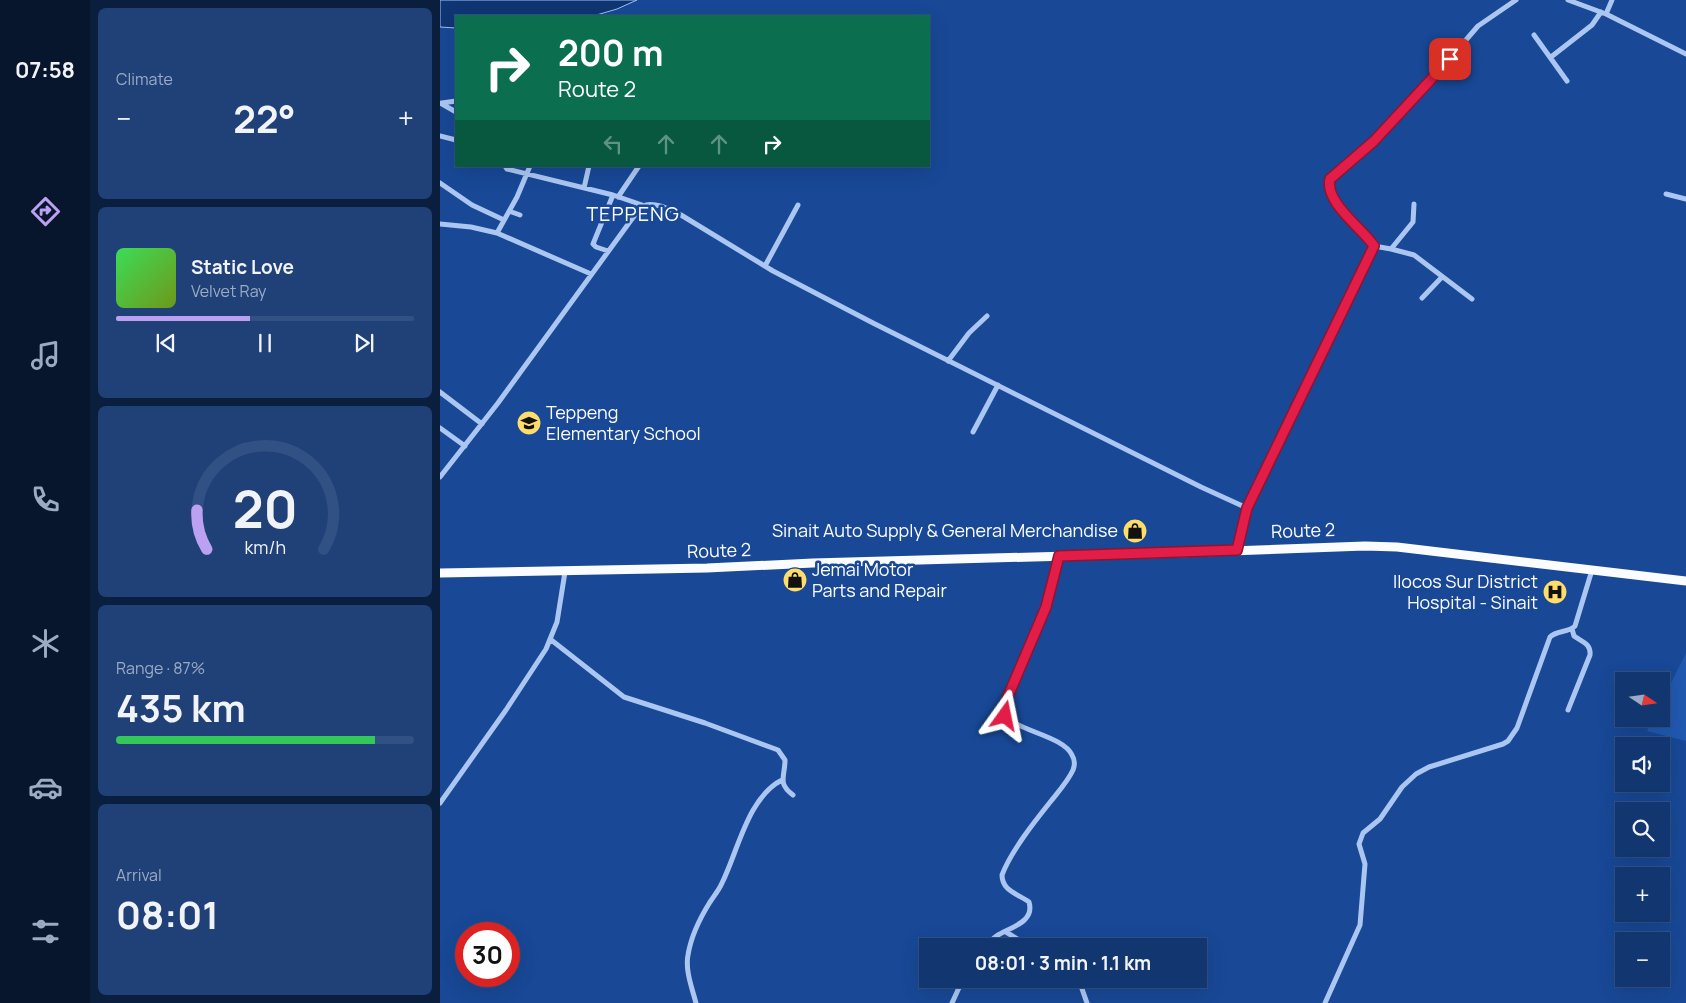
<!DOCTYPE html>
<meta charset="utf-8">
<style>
:root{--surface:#123670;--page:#1f4178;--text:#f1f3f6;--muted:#9cabc3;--line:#315083;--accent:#bca0f2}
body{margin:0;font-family:Manrope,sans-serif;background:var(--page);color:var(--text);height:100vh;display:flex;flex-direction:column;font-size:19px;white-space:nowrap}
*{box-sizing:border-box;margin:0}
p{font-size:16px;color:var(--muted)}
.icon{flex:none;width:28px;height:28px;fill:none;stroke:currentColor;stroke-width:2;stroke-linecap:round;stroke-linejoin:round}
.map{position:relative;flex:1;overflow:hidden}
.drawer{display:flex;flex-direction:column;gap:8px;padding:8px;background:#0a1e3e;width:350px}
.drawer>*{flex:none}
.guide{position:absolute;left:15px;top:15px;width:475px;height:152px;border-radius:0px;box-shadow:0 5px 20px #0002,0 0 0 1px var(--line);background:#0b6e4f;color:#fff;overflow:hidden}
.needle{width:32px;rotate:103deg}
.controls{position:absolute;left:1175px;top:672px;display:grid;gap:10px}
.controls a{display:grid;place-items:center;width:55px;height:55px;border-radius:0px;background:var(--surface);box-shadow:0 5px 20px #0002,0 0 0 1px var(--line);font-size:25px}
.speed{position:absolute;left:15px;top:922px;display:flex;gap:10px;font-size:25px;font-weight:700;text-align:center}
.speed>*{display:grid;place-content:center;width:65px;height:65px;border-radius:50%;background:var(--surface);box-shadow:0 5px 20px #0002,0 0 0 1px var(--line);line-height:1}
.speed .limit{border:8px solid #d22;background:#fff;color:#111}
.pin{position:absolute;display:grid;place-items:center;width:42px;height:42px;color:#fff;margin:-21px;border-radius:10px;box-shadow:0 2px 8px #0006}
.me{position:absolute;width:55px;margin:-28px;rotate:12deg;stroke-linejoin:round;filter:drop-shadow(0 0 4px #0008)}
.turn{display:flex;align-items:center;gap:18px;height:105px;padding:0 20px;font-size:22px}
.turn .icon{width:65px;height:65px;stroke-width:2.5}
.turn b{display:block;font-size:35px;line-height:42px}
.lanes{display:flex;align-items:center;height:48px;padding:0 20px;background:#0003;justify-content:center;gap:25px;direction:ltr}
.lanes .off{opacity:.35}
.big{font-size:38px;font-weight:700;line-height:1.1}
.drawer .card{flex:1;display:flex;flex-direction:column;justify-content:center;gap:8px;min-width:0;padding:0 18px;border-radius:8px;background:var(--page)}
.drawer .dial{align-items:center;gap:0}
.dial svg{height:130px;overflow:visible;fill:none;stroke:var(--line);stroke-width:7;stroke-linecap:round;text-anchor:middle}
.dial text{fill:var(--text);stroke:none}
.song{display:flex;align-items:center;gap:15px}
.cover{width:60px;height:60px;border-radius:8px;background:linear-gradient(135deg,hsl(130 70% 55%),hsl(80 70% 35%))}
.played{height:5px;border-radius:2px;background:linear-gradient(90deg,var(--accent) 45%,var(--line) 45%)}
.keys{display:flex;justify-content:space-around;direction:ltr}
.heat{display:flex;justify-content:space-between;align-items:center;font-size:28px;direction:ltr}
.charge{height:8px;border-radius:4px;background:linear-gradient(90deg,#34c759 87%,var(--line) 0)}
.trip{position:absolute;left:479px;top:938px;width:288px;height:50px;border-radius:0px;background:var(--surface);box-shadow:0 5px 20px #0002,0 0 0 1px var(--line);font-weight:700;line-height:50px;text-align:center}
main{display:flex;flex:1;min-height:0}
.tab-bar{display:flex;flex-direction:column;width:90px;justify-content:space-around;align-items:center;background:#07162d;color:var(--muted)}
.tab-bar .icon{width:35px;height:35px}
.tab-bar .active{color:var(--accent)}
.tab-bar b{font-size:22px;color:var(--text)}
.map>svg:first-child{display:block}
</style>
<main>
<nav class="tab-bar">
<b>07:58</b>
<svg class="icon active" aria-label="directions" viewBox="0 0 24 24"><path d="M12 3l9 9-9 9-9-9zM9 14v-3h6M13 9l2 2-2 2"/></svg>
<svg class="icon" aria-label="music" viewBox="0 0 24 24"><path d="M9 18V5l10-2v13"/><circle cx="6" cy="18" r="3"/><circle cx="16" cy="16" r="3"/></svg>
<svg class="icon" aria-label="phone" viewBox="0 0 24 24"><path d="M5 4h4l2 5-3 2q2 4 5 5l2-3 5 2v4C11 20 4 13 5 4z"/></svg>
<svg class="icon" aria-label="climate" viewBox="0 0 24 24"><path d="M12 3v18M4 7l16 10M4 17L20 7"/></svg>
<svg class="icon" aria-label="car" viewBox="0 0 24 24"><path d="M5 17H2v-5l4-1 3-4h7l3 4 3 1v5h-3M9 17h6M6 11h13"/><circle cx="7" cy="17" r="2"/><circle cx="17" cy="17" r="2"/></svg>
<svg class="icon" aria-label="filters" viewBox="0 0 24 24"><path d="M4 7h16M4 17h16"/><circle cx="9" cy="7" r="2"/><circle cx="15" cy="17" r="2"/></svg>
</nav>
<section class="drawer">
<div class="card"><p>Climate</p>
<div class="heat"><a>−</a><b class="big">22°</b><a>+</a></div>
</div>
<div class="card">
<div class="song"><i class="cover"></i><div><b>Static Love</b><p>Velvet Ray</p></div></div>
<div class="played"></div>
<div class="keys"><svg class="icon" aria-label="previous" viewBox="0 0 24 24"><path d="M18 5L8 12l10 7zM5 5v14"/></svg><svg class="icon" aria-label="pause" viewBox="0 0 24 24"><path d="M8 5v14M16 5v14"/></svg><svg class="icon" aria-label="next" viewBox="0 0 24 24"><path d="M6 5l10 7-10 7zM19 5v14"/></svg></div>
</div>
<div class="card dial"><svg viewBox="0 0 100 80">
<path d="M14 69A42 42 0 1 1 86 69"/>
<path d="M14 69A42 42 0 0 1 8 45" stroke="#bca0f2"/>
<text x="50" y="56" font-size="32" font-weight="700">20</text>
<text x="50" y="72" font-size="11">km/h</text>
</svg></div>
<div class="card"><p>Range · 87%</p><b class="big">435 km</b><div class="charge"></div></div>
<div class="card"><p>Arrival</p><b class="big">08:01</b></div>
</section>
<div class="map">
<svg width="1246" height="1003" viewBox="0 0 1246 1003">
<rect width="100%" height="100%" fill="#184896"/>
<!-- green -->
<path fill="#2159b0" d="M 1246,653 L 1246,741 L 1207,731 L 1213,719 L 1221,719 L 1221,703 Z"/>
<!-- water -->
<path fill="#103574" stroke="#9ec1f3" d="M 0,0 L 197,0 L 177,9 L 153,16 L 16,16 L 16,28 L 0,27 Z"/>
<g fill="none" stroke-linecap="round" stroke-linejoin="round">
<!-- minor -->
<path stroke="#abc7f1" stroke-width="5" d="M 1128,0 L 1166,14 L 1246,54
M 1166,14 L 1172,0
M 1094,35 L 1127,81
M 1111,57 L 1152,25 L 1161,12
M 0,103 L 16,112
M 2,103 L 16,101
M 0,136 L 16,140
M 65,166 L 67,169 L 173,195 L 205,206
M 0,183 L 32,205 L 64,220
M 144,188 L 149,166
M 1226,194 L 1246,199
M 178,197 L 199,166
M 69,211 L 80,215
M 0,224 L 31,227 L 57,233 L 151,274
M 57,233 L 77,197 L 90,166
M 934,246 L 951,249 L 973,222 L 974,204
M 951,249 L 974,255 L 1032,299
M 168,251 L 156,247 L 153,244 L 173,195
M 325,266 L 358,205
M 982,298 L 1002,277
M 508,361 L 529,333 L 547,316
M 0,392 L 42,424
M 0,428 L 25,446
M 533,432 L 558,385
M 0,477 L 58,403 L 189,223 C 193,218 200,207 206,205 C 217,202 232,211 241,215 L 333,271 L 433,323 L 761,487 L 807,508
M 797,550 L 807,508 L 934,248 L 933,245 C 921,231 884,199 890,179 L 934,141 L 975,99 L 1038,26 L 1076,0
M 110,639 L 184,697 L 265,723 L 338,750 L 345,760 C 345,777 337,783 353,795
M 1128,710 L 1150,655 C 1151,643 1142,642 1134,636 L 1132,629
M 0,803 L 66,710 L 106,649 L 117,622 L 125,572
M 566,932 L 589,946
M 546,946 C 550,942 554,937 558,935 C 571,927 595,922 589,902 C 578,894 562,891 562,875 C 571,851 595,821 611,801 C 619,791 628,781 633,770 C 635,765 635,760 632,755 C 622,734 568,730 563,711 L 606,607 L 619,557
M 636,979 L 641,986 L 647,1003
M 256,1003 C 252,988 245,970 248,955 C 251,936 260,918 270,902 C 274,896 279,890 282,883 C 298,851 308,797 342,780
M 512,1003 L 523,979
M 885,1003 L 920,925 L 925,864 L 919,844 L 923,833 L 940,819 L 962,787 L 976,774 L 989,767 L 1063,744 L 1068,741 L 1077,728 L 1110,637 C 1117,630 1128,633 1135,626 L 1152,570"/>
<!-- trunk -->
<path stroke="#fafcff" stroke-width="9" d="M 0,573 L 267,568 L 373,563 L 735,553 L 925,546 L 957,547 L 1246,581"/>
</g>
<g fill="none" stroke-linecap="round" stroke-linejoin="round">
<defs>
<path id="route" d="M 565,716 L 563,711 L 566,701 L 606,607 L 619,556 L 797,550 L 807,508 L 934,246 C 923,229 884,202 890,179 L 934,141 L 1010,59"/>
</defs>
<!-- route casing -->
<use href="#route" stroke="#92132f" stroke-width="12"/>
<!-- route -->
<use href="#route" stroke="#e11d48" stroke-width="9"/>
</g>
<!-- icons -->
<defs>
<symbol id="school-disc" viewBox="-11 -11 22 22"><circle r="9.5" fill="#ffdd6b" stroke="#184896"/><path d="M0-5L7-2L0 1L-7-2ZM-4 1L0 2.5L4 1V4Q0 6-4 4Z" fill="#111"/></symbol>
<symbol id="shop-disc" viewBox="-11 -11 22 22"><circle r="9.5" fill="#ffdd6b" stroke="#184896"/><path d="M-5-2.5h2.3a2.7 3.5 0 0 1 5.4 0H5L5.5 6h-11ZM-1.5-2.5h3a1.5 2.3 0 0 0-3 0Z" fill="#111"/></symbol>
<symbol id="hospital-disc" viewBox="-11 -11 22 22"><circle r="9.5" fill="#ffdd6b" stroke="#184896"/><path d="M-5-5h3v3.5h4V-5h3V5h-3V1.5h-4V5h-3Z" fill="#111"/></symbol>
</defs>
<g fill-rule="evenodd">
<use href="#school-disc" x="75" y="409" width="28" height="28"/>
<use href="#shop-disc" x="681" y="517" width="28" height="28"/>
<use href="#shop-disc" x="341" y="566" width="28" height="28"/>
<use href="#hospital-disc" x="1101" y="578" width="28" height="28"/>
</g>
<g text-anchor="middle" stroke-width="5" stroke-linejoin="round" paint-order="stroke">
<!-- poi labels -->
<g font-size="18" fill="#fff" stroke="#184896" text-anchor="start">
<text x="106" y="419">Teppeng<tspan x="106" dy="21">Elementary School</tspan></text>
<text x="678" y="537" text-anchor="end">Sinait Auto Supply &amp; General Merchandise</text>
<text x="372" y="576">Jemai Motor<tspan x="372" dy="21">Parts and Repair</tspan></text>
<text x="1098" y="588" text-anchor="end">Ilocos Sur District<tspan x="1098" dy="21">Hospital - Sinait</tspan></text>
</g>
<!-- street labels -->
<g font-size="18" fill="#fff" stroke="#184896">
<text transform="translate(863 531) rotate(-2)" y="6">Route 2</text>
<text transform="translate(279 551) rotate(-2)" y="6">Route 2</text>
</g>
<!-- quarter labels -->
<g font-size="20" letter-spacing="1" fill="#fff" stroke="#184896">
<text x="193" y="221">TEPPENG</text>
</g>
</g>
</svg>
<div class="controls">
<a><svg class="needle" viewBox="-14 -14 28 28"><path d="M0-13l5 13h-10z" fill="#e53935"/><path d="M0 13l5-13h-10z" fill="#9cabc3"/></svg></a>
<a><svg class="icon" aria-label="sound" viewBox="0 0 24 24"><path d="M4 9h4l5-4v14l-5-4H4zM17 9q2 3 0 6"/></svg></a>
<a><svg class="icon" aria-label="search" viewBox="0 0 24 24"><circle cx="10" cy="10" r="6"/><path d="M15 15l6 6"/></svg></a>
<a>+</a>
<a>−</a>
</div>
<div class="speed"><div class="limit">30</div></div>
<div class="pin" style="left:1010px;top:59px;background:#d93025"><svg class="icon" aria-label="arrive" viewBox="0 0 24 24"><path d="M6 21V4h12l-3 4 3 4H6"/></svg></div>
<svg class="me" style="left:565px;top:716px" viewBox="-20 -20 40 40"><path d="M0-17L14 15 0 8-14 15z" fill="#e11d48" stroke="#fff" stroke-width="4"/></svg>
<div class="trip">08:01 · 3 min · 1.1 km</div>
<div class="guide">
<div class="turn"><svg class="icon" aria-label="right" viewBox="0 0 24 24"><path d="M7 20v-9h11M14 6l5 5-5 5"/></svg><div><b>200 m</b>Route 2</div></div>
<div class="lanes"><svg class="icon off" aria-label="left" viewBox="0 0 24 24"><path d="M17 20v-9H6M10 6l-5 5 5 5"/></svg><svg class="icon off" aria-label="ahead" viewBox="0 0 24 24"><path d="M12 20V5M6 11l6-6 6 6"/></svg><svg class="icon off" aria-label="ahead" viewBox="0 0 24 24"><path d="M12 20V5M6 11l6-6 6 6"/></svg><svg class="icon" aria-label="right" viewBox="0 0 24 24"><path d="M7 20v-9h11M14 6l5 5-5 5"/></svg></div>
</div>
</div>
</main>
